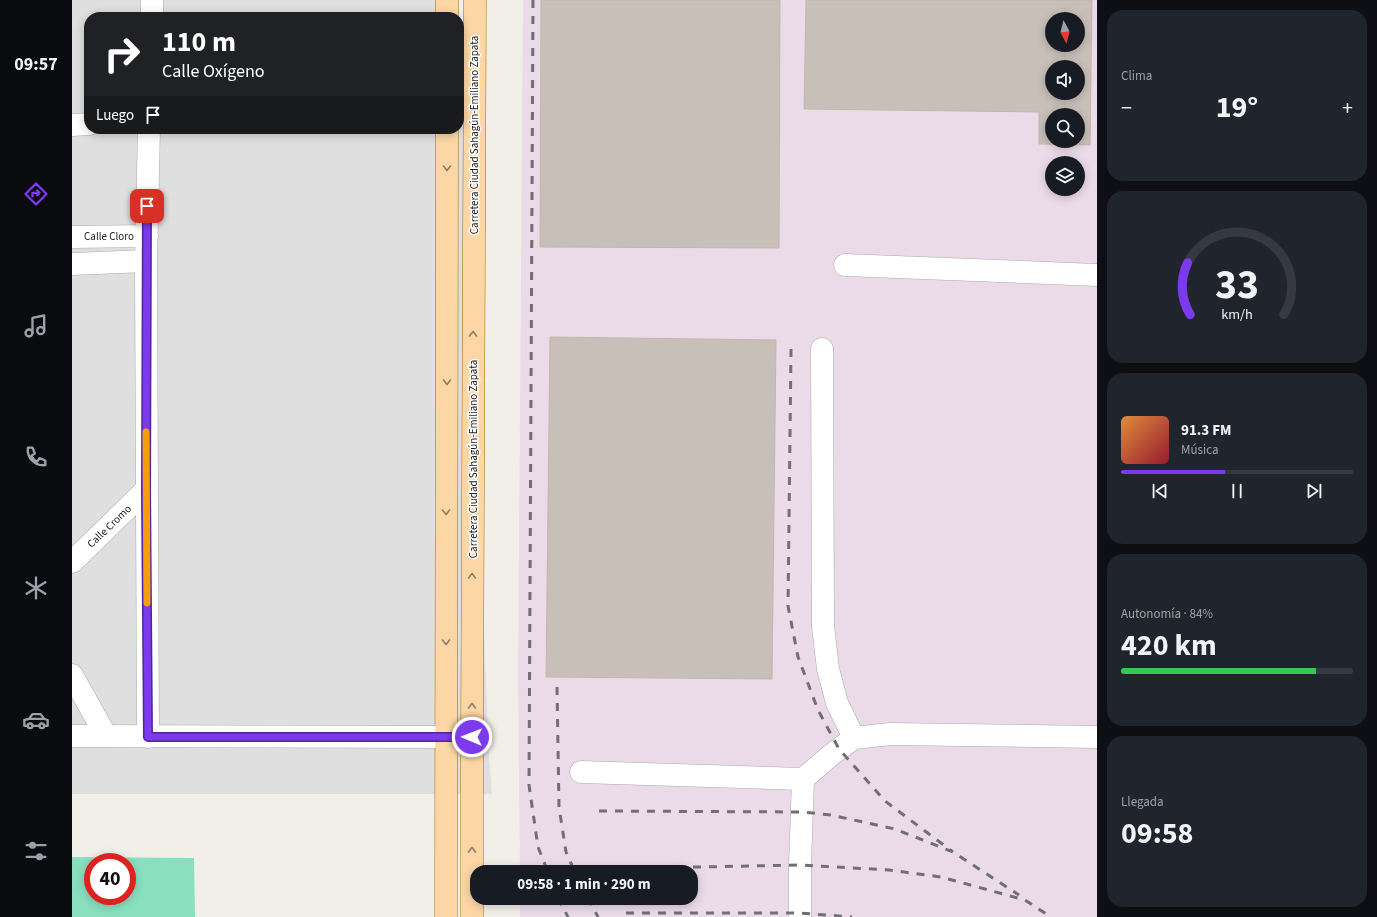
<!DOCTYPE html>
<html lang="es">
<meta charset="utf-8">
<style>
:root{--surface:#171b24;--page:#20242c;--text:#f1f3f6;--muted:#9ea1a6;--line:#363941;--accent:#7c3aed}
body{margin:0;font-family:"Source Sans 3",sans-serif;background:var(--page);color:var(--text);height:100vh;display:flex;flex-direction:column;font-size:15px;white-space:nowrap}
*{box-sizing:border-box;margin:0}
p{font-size:13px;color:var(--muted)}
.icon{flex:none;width:22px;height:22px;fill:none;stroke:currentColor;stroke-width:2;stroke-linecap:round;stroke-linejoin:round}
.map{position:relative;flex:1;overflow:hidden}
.drawer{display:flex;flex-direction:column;gap:10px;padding:10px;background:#0d0f14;width:280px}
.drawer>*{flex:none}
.banner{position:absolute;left:12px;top:12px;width:380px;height:122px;border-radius:16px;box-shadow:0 2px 10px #0003;background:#202124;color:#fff;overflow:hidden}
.needle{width:26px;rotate:173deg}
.fabs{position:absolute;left:973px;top:12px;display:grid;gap:8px}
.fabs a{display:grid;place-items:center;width:40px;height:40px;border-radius:50%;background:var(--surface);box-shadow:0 2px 10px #0003;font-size:20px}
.speed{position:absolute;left:12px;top:853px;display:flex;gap:8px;font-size:20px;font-weight:700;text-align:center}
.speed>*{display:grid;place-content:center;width:52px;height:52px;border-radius:50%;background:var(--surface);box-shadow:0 2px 10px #0003;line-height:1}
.speed .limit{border:6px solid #d22;background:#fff;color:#111}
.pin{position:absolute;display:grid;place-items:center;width:34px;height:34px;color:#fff;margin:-17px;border-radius:8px;box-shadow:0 2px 6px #0006}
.me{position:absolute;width:44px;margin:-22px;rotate:271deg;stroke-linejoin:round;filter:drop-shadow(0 0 3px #0008)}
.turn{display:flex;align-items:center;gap:14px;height:84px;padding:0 12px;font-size:18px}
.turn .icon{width:52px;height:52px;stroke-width:2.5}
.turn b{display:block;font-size:28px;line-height:34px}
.then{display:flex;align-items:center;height:38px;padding:0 12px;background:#0003;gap:8px;font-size:15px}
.big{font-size:30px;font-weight:700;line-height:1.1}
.drawer .tile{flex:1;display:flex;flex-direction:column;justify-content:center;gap:6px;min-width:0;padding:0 14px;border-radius:16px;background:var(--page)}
.drawer .dial{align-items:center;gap:0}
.dial svg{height:104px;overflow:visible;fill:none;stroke:var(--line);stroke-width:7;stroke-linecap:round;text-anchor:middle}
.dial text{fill:var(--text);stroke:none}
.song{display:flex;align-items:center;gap:12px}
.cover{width:48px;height:48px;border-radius:6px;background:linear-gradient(135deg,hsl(30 70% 55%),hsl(350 70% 35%))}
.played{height:4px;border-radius:2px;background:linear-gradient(90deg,var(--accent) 45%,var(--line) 45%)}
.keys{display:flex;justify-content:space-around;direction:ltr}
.heat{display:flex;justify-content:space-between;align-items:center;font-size:22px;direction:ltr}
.charge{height:6px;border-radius:3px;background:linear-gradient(90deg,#34c759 84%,var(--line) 0)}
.trip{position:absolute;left:398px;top:865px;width:228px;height:40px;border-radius:16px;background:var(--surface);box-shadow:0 2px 10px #0003;font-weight:700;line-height:40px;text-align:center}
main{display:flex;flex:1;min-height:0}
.menu{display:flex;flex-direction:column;width:72px;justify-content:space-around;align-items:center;background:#090b0e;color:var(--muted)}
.menu .icon{width:28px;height:28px}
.menu .selected{color:var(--accent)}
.menu b{font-size:18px;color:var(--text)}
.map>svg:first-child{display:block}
</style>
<main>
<nav class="menu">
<b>09:57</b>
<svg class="icon selected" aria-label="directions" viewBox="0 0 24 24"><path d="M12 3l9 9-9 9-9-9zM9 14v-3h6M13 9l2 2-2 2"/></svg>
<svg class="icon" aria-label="music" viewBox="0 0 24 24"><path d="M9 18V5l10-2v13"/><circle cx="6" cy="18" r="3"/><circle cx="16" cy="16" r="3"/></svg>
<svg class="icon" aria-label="phone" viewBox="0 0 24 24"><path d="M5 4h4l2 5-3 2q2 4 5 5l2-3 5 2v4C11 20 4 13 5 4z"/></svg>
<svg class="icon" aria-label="climate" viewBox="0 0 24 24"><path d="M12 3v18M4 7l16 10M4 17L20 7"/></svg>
<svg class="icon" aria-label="car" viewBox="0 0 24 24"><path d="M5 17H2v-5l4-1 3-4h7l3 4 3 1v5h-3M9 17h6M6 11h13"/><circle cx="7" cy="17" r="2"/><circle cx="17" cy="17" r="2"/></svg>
<svg class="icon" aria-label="filters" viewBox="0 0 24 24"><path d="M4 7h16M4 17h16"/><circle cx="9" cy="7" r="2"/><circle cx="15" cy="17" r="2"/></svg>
</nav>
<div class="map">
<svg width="1025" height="917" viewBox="0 0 1025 917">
<rect width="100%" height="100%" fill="#f2efe9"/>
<!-- residential -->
<path fill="#e0dfdf" d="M 0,0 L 386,0 L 387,17 L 17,17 L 17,129 L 387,129 L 387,28 L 417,757 L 420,794 L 0,794 Z"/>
<!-- industrial -->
<path fill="#ebdbe8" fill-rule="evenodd" d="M 451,0 L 1025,0 L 1025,917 L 448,917 L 448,898 L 619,898 L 619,872 L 448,872 L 446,680 ZM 980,19 L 1006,19 L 1006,45 L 980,45 ZM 980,67 L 1006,67 L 1006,93 L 980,93 ZM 980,115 L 1006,115 L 1006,141 L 980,141 ZM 980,163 L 1006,163 L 1006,189 L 980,189 Z"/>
<!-- pitch -->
<path fill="#88e0be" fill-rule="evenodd" d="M 0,857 L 122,858 L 123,917 L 0,917 ZM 21,862 L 55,862 L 55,896 L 21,896 Z"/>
<!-- building -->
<path fill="#c7bfb8" stroke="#c4b6ab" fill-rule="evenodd" d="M 469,0 L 708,0 L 707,248 L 468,247 Z
M 734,0 L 1020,0 L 1018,145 L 967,144 L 967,112 L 732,109 ZM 980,19 L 1006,19 L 1006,45 L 980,45 ZM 980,67 L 1006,67 L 1006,93 L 980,93 ZM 980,115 L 1006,115 L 1006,141 L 980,141 Z
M 478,337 L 704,340 L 700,679 L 474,677 Z"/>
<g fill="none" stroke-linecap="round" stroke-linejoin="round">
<defs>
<path id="minor" d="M 80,17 L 80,0
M 0,125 L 17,124
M 0,237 L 75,236
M 0,264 L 74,261
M 773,265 L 1025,275
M 750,349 L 751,626 L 756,669 L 765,703 L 782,738
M 0,562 L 74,490
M 0,675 L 34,736
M 0,736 L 400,737
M 76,737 L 74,261 L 77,129
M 509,772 L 731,779
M 728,917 L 728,865 L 731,779 L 759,755 L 782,738 L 818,734 L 1025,737"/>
<path id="major" d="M 375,17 L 375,0
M 374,917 L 375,129
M 400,917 L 400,737 L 403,0"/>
</defs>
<!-- minor casing -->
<use href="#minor" stroke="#a9a9a9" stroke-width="23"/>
<!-- major casing -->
<use href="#major" stroke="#a06b00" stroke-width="23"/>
<!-- minor -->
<use href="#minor" stroke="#fff" stroke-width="22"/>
<!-- major -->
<use href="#major" stroke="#fcd6a4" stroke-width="22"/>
<!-- rail -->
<path stroke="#707070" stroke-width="3" stroke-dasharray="8 8" stroke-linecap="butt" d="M 461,0 L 457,785 L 466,847 L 476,872
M 719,349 L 716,606 L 726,657 L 746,710 L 767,749 L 813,801 L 881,852
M 485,687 L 487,807 L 494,852 L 503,872
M 527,811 L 730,812 L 759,815 L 823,829 L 881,852 L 947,895
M 525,869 L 728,865 L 817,870 L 869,877 L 953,900 L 979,917
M 486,898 L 496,917
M 516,898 L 526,917
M 554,913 L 728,913 L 780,917"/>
</g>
<!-- one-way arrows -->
<defs><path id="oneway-chevron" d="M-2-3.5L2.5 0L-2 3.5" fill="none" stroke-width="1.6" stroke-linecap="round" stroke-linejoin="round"/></defs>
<g stroke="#8f7c63">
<use href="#oneway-chevron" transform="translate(375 168) rotate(90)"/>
<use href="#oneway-chevron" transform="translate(401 334) rotate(-90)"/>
<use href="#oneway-chevron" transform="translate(375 382) rotate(90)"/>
<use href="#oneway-chevron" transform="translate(374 512) rotate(90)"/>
<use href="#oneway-chevron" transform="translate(400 576) rotate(-90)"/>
<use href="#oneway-chevron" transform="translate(374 642) rotate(90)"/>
<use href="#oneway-chevron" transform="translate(400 706) rotate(-90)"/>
<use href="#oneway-chevron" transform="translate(400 850) rotate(-90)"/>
</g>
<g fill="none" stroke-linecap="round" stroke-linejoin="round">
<defs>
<path id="route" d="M 75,206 L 74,490 L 76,737 L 400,737"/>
</defs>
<!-- route casing -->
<use href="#route" stroke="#51269a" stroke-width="10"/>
<!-- route -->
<use href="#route" stroke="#7c3aed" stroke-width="7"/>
<!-- slow -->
<path stroke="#f59e0b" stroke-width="7" d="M 74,432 L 75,603"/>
</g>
<g text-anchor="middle" stroke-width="3" stroke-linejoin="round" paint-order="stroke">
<!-- street labels -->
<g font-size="11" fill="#222" stroke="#fff">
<text transform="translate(402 135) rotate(-90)" y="4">Carretera Ciudad Sahagún-Emiliano Zapata</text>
<text x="37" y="240">Calle Cloro</text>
<text transform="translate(401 459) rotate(-90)" y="4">Carretera Ciudad Sahagún-Emiliano Zapata</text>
<text transform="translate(37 526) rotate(-44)" y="4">Calle Cromo</text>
</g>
</g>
</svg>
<div class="fabs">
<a><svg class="needle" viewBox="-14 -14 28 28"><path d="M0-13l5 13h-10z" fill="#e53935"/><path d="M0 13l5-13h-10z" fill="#9ea1a6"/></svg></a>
<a><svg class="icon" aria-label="sound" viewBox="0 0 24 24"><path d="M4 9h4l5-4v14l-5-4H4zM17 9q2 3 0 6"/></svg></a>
<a><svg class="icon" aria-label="search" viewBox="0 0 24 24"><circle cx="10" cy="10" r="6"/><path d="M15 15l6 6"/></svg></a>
<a><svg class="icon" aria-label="layers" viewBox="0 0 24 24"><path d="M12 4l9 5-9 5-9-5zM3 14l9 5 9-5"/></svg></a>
</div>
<div class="speed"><div class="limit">40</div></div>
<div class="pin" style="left:75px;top:206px;background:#d93025"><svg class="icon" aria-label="arrive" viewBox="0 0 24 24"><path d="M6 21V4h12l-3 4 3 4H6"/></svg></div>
<svg class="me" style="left:400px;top:737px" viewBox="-20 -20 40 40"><circle r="17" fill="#7c3aed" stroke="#fff" stroke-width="3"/><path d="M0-11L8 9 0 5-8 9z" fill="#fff"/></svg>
<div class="trip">09:58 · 1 min · 290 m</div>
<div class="banner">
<div class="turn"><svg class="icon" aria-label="right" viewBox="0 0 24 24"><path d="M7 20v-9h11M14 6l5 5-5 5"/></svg><div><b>110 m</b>Calle Oxígeno</div></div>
<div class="then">Luego<svg class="icon" aria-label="arrive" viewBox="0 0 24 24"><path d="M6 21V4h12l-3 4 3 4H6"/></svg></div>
</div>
</div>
<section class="drawer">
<div class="tile"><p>Clima</p>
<div class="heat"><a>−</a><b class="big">19°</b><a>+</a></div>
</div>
<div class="tile dial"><svg viewBox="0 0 100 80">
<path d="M14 69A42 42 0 1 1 86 69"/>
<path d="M14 69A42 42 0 0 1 12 29" stroke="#7c3aed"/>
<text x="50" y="56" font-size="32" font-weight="700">33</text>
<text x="50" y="72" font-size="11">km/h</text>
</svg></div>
<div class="tile">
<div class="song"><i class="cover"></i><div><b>91.3 FM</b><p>Música</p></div></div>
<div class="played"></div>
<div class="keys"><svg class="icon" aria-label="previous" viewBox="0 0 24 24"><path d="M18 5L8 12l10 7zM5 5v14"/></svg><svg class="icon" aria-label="pause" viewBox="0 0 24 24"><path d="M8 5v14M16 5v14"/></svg><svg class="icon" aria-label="next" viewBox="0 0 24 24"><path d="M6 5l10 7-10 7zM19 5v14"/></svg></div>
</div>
<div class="tile"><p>Autonomía · 84%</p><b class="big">420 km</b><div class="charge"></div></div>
<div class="tile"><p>Llegada</p><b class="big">09:58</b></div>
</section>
</main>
